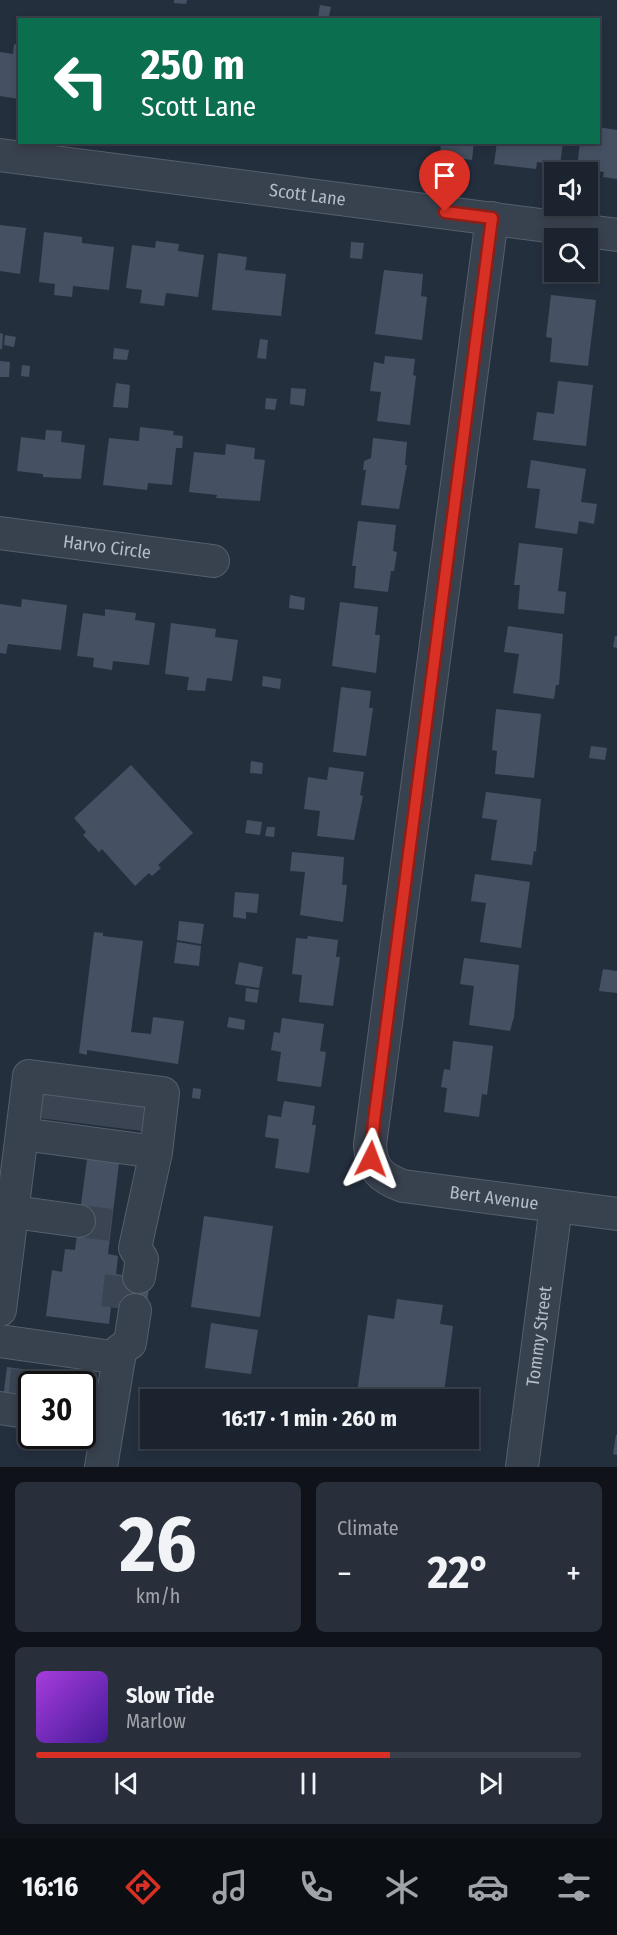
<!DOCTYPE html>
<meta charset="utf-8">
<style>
:root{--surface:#1b232e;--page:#282f3a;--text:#f1f3f6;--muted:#a0a4aa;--line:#39404a;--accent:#d93025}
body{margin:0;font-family:"Fira Sans Condensed",sans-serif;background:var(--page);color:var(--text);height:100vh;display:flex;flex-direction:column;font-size:22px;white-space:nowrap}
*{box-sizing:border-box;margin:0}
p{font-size:20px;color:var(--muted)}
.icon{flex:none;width:33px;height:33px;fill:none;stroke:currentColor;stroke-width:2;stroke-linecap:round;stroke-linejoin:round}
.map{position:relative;height:1467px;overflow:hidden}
.side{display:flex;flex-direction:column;gap:15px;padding:15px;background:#0f1319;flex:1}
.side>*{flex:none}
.top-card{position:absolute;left:18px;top:18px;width:582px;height:126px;border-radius:0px;box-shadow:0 3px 9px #0003,0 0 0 2px var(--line);background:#0b6e4f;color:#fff;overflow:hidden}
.fabs{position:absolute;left:544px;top:162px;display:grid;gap:12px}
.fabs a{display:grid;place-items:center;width:54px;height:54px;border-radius:0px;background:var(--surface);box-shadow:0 3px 9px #0003,0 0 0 2px var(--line);font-size:30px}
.speed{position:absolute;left:18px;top:1371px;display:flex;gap:12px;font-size:30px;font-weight:700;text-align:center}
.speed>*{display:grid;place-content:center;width:78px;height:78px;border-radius:50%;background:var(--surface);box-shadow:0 3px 9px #0003,0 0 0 2px var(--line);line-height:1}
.speed .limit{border:3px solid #111;border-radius:9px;background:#fff;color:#111}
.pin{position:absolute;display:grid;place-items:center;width:51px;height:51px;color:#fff;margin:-62px -26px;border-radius:50% 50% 50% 0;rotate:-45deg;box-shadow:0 0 6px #0007}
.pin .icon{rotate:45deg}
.me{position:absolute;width:66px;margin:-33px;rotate:3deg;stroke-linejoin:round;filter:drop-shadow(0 0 4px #0008)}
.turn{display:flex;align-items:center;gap:21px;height:126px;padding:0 24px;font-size:27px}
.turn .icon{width:78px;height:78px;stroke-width:2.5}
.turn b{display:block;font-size:42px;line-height:51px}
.big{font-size:45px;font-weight:700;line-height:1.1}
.side .card{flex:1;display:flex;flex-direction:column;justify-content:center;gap:9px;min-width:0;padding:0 21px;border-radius:9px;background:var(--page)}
.side .dial{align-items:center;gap:0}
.dial b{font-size:78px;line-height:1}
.song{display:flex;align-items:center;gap:18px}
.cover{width:72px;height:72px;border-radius:9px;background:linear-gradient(135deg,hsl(280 70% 55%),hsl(260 70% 35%))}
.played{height:6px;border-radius:3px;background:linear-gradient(90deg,var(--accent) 65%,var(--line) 65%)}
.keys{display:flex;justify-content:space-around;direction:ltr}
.heat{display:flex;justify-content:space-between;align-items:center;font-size:33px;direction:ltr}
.side .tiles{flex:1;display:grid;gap:15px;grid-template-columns:1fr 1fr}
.card:last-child{grid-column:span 2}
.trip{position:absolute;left:140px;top:1389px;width:339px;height:60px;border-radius:0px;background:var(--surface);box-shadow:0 3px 9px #0003,0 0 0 2px var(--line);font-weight:700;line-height:60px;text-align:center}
.dock{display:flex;height:96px;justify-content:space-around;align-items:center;background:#0b0e12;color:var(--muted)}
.dock .icon{width:42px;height:42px}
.dock .active{color:var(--accent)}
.dock b{font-size:27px;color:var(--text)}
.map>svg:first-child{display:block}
</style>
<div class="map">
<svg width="617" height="1467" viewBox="0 0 617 1467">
<rect width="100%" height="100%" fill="#242f3e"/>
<!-- building -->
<path fill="#455162" d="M 174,0 L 187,0 L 186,4 L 174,3 Z
M 320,5 L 331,7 L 328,20 L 318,19 Z
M 14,44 L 20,45 L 19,99 L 0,96 L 0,52 L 13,54 Z
M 598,127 L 617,130 L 617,179 L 603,177 L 604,172 L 577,168 L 580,142 L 598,142 Z
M 348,142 L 367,142 L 367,146 Z
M 441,142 L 474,142 L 472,160 L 440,156 Z
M 497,142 L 563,142 L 560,165 L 537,162 L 536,169 L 494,164 Z
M 0,225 L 26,228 L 20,274 L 0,271 Z
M 44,232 L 82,237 L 82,243 L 114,247 L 109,290 L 73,286 L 72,297 L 54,295 L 55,284 L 39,282 Z
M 156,241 L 179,244 L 178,251 L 204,255 L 198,297 L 166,293 L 164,306 L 140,303 L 142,290 L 126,288 L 132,245 L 155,248 Z
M 351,242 L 364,243 L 362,259 L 350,258 Z
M 218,253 L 247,257 L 245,270 L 286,274 L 281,316 L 212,310 Z
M 384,270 L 423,274 L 421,296 L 427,297 L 422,340 L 375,334 Z
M 551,295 L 596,300 L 588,366 L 550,362 L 552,338 L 546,337 Z
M 0,333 L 3,334 L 2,349 L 0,349 Z
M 5,335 L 16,337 L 14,347 L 4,345 Z
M 260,339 L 268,340 L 266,359 L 257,358 Z
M 114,348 L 129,350 L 127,360 L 113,359 Z
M 385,356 L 415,359 L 413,375 L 416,376 L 410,425 L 377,421 L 381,392 L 370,391 L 374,362 L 384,364 Z
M 0,361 L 10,362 L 9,377 L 0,377 Z
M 22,365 L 30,366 L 29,377 L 21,376 Z
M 558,381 L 593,385 L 586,446 L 533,440 L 537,412 L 554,414 Z
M 116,383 L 130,385 L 128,408 L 113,407 Z
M 291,388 L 306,389 L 304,406 L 290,404 Z
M 266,398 L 277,399 L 275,410 L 265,409 Z
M 140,427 L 174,431 L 173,435 L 183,436 L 182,448 L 176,448 L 172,485 L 148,483 L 147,490 L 103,485 L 109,438 L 139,441 Z
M 46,430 L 62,431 L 61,442 L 85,445 L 81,479 L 43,477 L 43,474 L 17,471 L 21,437 L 45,440 Z
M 373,438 L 407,442 L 405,465 L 407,465 L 399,509 L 361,505 L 366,470 L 363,470 L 364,461 L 371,458 Z
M 226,444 L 255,448 L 254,459 L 265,460 L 260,501 L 216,498 L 217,495 L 189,492 L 194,452 L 225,455 Z
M 531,460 L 586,469 L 581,502 L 597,504 L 594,524 L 579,521 L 577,534 L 535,528 L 540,489 L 527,488 Z
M 358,521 L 396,525 L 393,551 L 397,552 L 394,571 L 391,571 L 388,592 L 354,588 L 356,566 L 352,566 Z
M 519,543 L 563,548 L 558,591 L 566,592 L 564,614 L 518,609 L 520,585 L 514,585 Z
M 290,595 L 305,598 L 304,610 L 289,608 Z
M 22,599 L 67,605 L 61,650 L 8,644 L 6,654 L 0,653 L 0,604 L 21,607 Z
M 340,602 L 378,607 L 375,635 L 380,635 L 376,673 L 332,666 Z
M 105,609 L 136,613 L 135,620 L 155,623 L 149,665 L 113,661 L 112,670 L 93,667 L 94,658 L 77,656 L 83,613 L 105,616 Z
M 171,623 L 216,629 L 215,637 L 238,640 L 232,681 L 207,678 L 205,691 L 187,690 L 189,677 L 165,674 Z
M 508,626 L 563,634 L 559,685 L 556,685 L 554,699 L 513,693 L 519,654 L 504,652 Z
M 615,636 L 617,636 L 617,648 L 613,647 Z
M 263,676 L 281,679 L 280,689 L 262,686 Z
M 341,687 L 371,691 L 369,708 L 373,708 L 366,756 L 333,752 Z
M 496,709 L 541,714 L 534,778 L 495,774 L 497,751 L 492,750 Z
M 591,746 L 607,748 L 605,760 L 589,758 Z
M 251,761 L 263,763 L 262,774 L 250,773 Z
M 131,765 L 193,833 L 158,865 L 161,868 L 152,876 L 149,873 L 135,886 L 102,849 L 99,852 L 83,835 L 86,832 L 74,818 Z
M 329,767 L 364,772 L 360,795 L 363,796 L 354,840 L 317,836 L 320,811 L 304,809 L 308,777 L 327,780 Z
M 486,792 L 541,799 L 536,852 L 534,851 L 532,865 L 491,860 L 497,820 L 482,818 Z
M 247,820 L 262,822 L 260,835 L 245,833 Z
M 267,827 L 275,827 L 274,837 L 265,836 Z
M 292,852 L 344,857 L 342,885 L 347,885 L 343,922 L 300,915 L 305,872 L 290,871 Z
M 475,874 L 530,882 L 521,948 L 480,942 L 486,903 L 471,901 Z
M 235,892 L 259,894 L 257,913 L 246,912 L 246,919 L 233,917 Z
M 179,921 L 204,924 L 201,944 L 177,940 Z
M 94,932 L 103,933 L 103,936 L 143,941 L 131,1032 L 151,1034 L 153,1017 L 184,1021 L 178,1064 L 87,1050 L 87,1055 L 79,1053 Z
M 308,936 L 338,940 L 336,957 L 340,957 L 333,1006 L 299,1002 L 302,975 L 292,974 L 296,938 L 307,939 Z
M 177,942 L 201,946 L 199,966 L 174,963 Z
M 464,958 L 519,965 L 514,1017 L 510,1031 L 469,1025 L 474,986 L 460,984 Z
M 239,962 L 263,967 L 259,988 L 235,984 Z
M 603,969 L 617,971 L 617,993 L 599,991 Z
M 246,988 L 259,990 L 257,1003 L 245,1001 Z
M 229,1017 L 245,1020 L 244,1030 L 227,1027 Z
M 282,1018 L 324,1024 L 320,1051 L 326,1052 L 321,1087 L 277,1081 L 281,1052 L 271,1050 L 274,1032 L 280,1033 Z
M 453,1041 L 493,1046 L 487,1095 L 482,1094 L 479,1117 L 444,1112 L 447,1088 L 441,1087 L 444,1069 L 450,1070 Z
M 193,1088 L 201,1089 L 200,1099 L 192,1098 Z
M 45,1094 L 156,1108 L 153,1132 L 41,1118 Z
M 284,1101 L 315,1106 L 312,1125 L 316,1125 L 309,1173 L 275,1168 L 279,1139 L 265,1137 L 268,1115 L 281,1117 Z
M 87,1159 L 119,1163 L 108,1254 L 118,1256 L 116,1274 L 150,1279 L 146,1312 L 111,1307 L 109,1324 L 46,1316 L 52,1270 L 62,1272 L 65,1249 L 75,1250 Z
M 204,1216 L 273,1226 L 260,1317 L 191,1307 Z
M 397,1299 L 443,1305 L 440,1324 L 453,1326 L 443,1400 L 356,1400 L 368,1315 L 394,1319 Z
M 211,1323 L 258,1330 L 251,1374 L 205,1368 Z
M 7,1367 L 104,1380 L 100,1412 L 82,1410 L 82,1384 L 32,1384 L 32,1403 L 3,1399 Z
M 616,1435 L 617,1435 L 617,1455 L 613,1454 Z"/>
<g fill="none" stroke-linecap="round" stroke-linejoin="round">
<!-- minor-tunnel -->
<path stroke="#3a4453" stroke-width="32" stroke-dasharray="32 16" stroke-linecap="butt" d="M 56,1120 L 59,1095
M 84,1123 L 86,1098
M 111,1127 L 114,1102
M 136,1130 L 139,1106
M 79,1221 L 112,1225
M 117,1308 L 121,1275
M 70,1384 L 71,1375
M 24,1402 L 27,1369"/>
<defs>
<g id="minor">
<path id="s1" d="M 0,155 L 617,235"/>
<path id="s2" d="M 492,218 L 370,1145 C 371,1169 381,1178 403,1186 L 617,1214"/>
<path id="s3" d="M 0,533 L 213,561"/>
<path d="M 22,1134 L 156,1152"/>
<path d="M 0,1210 L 79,1221"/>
<path d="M 0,1310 L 29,1076 L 163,1093 L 156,1152 L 135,1248 L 142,1259 L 139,1277"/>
<path d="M 0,1341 L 119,1358 L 101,1467"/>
<path d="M 119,1358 L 120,1350 L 130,1343 L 135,1310"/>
<path d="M 0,1408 L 32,1413"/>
<path id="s4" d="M 522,1467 L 556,1206"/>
</g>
</defs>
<!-- minor casing -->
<use href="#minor" stroke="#565f6c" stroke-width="34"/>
<!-- minor -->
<use href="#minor" stroke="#38414e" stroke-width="32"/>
</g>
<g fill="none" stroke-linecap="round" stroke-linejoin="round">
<defs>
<path id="route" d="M 371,1159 L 374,1121 L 492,218 L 445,212"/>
</defs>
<!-- route casing -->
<use href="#route" stroke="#8d1f18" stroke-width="15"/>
<!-- route -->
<use href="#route" stroke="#d93025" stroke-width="10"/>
</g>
<g text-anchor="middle" stroke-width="4.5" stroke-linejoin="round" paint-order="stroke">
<!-- street labels -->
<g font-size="18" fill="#b4bcc9" stroke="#1d2633">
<text dy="6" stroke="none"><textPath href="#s1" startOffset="310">Scott Lane</textPath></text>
<text dy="6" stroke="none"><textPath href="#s3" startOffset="108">Harvo Circle</textPath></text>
<text dy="6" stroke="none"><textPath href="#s2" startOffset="1084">Bert Avenue</textPath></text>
<text dy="6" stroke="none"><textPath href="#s4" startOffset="132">Tommy Street</textPath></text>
</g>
</g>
</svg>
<div class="fabs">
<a><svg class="icon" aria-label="sound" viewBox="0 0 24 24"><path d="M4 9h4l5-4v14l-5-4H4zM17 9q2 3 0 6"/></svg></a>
<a><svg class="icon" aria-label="search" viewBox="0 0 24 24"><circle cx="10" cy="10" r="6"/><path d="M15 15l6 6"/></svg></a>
</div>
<div class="speed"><div class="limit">30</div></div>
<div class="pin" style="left:445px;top:212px;background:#d93025"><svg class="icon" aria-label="arrive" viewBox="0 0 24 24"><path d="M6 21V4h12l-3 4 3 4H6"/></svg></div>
<svg class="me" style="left:371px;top:1159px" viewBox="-20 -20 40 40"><path d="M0-17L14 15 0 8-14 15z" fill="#d93025" stroke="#fff" stroke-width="4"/></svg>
<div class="trip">16:17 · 1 min · 260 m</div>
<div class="top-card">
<div class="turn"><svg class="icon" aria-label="left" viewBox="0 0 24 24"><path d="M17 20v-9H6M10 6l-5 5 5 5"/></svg><div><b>250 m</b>Scott Lane</div></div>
</div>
</div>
<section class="side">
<div class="tiles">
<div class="card dial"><b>26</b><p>km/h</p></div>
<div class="card"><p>Climate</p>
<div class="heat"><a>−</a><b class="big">22°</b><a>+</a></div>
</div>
<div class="card">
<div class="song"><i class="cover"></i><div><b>Slow Tide</b><p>Marlow</p></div></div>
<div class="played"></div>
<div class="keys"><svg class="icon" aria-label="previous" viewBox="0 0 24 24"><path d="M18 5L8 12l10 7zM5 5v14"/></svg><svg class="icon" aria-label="pause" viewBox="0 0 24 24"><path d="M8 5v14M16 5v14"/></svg><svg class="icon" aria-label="next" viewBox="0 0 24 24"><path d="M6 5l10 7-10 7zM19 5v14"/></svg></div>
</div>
</div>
</section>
<nav class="dock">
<b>16:16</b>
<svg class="icon active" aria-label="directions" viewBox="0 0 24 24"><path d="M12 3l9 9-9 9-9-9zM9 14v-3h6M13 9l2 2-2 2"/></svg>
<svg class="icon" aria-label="music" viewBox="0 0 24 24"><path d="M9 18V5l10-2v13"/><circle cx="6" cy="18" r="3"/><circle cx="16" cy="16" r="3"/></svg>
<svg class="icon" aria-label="phone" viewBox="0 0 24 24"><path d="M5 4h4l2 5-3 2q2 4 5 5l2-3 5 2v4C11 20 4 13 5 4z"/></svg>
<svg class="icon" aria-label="climate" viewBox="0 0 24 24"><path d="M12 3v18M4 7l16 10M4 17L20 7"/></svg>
<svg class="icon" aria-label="car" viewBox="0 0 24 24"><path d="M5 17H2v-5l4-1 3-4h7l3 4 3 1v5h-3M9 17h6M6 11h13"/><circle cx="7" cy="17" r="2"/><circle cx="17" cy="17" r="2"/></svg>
<svg class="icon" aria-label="filters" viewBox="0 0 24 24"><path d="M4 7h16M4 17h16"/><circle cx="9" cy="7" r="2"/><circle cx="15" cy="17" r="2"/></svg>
</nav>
